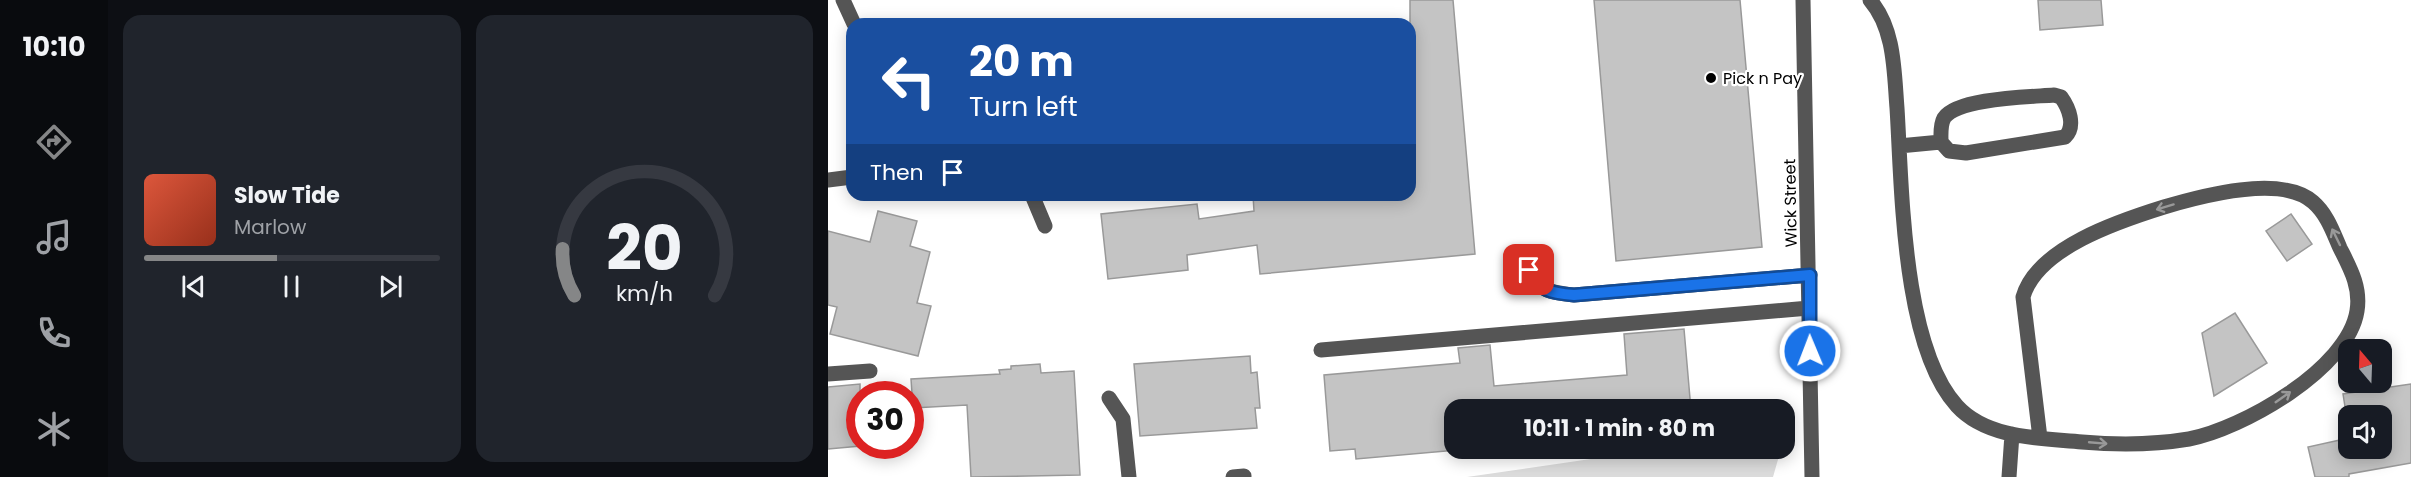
<!DOCTYPE html>
<meta charset="utf-8">
<style>
:root{--surface:#171b24;--page:#20242c;--text:#f1f3f6;--muted:#9ea1a6;--line:#363941;--accent:#858687}
body{margin:0;font-family:Poppins,sans-serif;background:var(--page);color:var(--text);height:100vh;display:flex;flex-direction:column;font-size:22px;white-space:nowrap}
*{box-sizing:border-box;margin:0}
p{font-size:20px;color:var(--muted)}
.icon{flex:none;width:33px;height:33px;fill:none;stroke:currentColor;stroke-width:2;stroke-linecap:round;stroke-linejoin:round}
.map{position:relative;flex:1;overflow:hidden}
.drawer{display:flex;flex-direction:column;gap:15px;padding:15px;background:#0d0f14;width:720px}
.drawer>*{flex:none}
.hud{position:absolute;left:18px;top:18px;width:570px;height:183px;border-radius:18px;box-shadow:0 3px 15px #0003;background:#1a4fa0;color:#fff;overflow:hidden}
.needle{width:39px;rotate:341deg}
.controls{position:absolute;left:1510px;top:339px;display:grid;gap:12px}
.controls a{display:grid;place-items:center;width:54px;height:54px;border-radius:12px;background:var(--surface);box-shadow:0 3px 15px #0003;font-size:30px}
.speed{position:absolute;left:18px;top:381px;display:flex;gap:12px;font-size:30px;font-weight:700;text-align:center}
.speed>*{display:grid;place-content:center;width:78px;height:78px;border-radius:50%;background:var(--surface);box-shadow:0 3px 15px #0003;line-height:1}
.speed .limit{border:9px solid #d22;background:#fff;color:#111}
.pin{position:absolute;display:grid;place-items:center;width:51px;height:51px;color:#fff;margin:-26px;border-radius:12px;box-shadow:0 3px 9px #0006}
.me{position:absolute;width:66px;margin:-33px;rotate:359deg;stroke-linejoin:round;filter:drop-shadow(0 0 4px #0008)}
.turn{display:flex;align-items:center;gap:21px;height:126px;padding:0 24px;font-size:27px}
.turn .icon{width:78px;height:78px;stroke-width:2.5}
.turn b{display:block;font-size:42px;line-height:51px}
.then{display:flex;align-items:center;height:57px;padding:0 24px;background:#0003;gap:12px;font-size:22px}
.drawer .widget{flex:1;display:flex;flex-direction:column;justify-content:center;gap:9px;min-width:0;padding:0 21px;border-radius:18px;background:var(--page)}
.drawer .dial{align-items:center;gap:0}
.dial svg{height:156px;overflow:visible;fill:none;stroke:var(--line);stroke-width:7;stroke-linecap:round;text-anchor:middle}
.dial text{fill:var(--text);stroke:none}
.song{display:flex;align-items:center;gap:18px}
.cover{width:72px;height:72px;border-radius:9px;background:linear-gradient(135deg,hsl(10 70% 55%),hsl(10 70% 35%))}
.played{height:6px;border-radius:3px;background:linear-gradient(90deg,var(--accent) 45%,var(--line) 45%)}
.keys{display:flex;justify-content:space-around;direction:ltr}
.drawer .tiles{flex:1;display:grid;gap:15px;grid-template-columns:repeat(2,1fr)}
.trip{position:absolute;left:616px;top:399px;width:351px;height:60px;border-radius:18px;background:var(--surface);box-shadow:0 3px 15px #0003;font-weight:700;line-height:60px;text-align:center}
main{display:flex;flex:1;min-height:0}
.tab-bar{display:flex;flex-direction:column;width:108px;justify-content:space-around;align-items:center;background:#090b0e;color:var(--muted)}
.tab-bar .icon{width:42px;height:42px}
.tab-bar .active{color:var(--accent)}
.tab-bar b{font-size:27px;color:var(--text)}
.map>svg:first-child{display:block}
</style>
<main>
<nav class="tab-bar">
<b>10:10</b>
<svg class="icon active" aria-label="directions" viewBox="0 0 24 24"><path d="M12 3l9 9-9 9-9-9zM9 14v-3h6M13 9l2 2-2 2"/></svg>
<svg class="icon" aria-label="music" viewBox="0 0 24 24"><path d="M9 18V5l10-2v13"/><circle cx="6" cy="18" r="3"/><circle cx="16" cy="16" r="3"/></svg>
<svg class="icon" aria-label="phone" viewBox="0 0 24 24"><path d="M5 4h4l2 5-3 2q2 4 5 5l2-3 5 2v4C11 20 4 13 5 4z"/></svg>
<svg class="icon" aria-label="climate" viewBox="0 0 24 24"><path d="M12 3v18M4 7l16 10M4 17L20 7"/></svg>
</nav>
<section class="drawer">
<div class="tiles">
<div class="widget">
<div class="song"><i class="cover"></i><div><b>Slow Tide</b><p>Marlow</p></div></div>
<div class="played"></div>
<div class="keys"><svg class="icon" aria-label="previous" viewBox="0 0 24 24"><path d="M18 5L8 12l10 7zM5 5v14"/></svg><svg class="icon" aria-label="pause" viewBox="0 0 24 24"><path d="M8 5v14M16 5v14"/></svg><svg class="icon" aria-label="next" viewBox="0 0 24 24"><path d="M6 5l10 7-10 7zM19 5v14"/></svg></div>
</div>
<div class="widget dial"><svg viewBox="0 0 100 80">
<path d="M14 69A42 42 0 1 1 86 69"/>
<path d="M14 69A42 42 0 0 1 8 45" stroke="#858687"/>
<text x="50" y="56" font-size="32" font-weight="700">20</text>
<text x="50" y="72" font-size="11">km/h</text>
</svg></div>
</div>
</section>
<div class="map">
<svg width="1583" height="477" viewBox="0 0 1583 477">
<rect width="100%" height="100%" fill="#fff"/>
<!-- green -->
<path fill="#dcdcdc" d="M 838,448 L 953,449 L 945,477 L 639,477 Z"/>
<!-- building -->
<path fill="#c4c4c4" stroke="#999" stroke-width="1.5" d="M 582,0 L 625,0 L 647,254 L 432,274 L 429,245 L 359,255 L 360,270 L 280,279 L 273,214 L 369,204 L 371,219 L 426,211 L 425,195 L 582,195 Z
M 766,0 L 912,0 L 934,247 L 788,261 Z
M 1210,0 L 1273,0 L 1275,25 L 1212,30 Z
M 50,211 L 89,221 L 82,246 L 102,252 L 89,303 L 103,306 L 90,356 L 2,334 L 9,307 L 0,305 L 0,231 L 42,242 Z
M 1463,214 L 1484,244 L 1459,261 L 1438,231 Z
M 1407,313 L 1439,363 L 1386,396 L 1374,333 Z
M 856,329 L 863,410 L 627,410 L 627,448 L 652,448 L 528,459 L 527,449 L 502,451 L 496,375 L 632,363 L 630,348 L 662,345 L 666,386 L 799,375 L 796,334 Z
M 422,356 L 423,373 L 429,372 L 432,408 L 427,408 L 429,428 L 312,436 L 306,364 Z
M 212,364 L 213,373 L 246,371 L 252,475 L 143,477 L 139,405 L 85,408 L 83,379 L 172,374 L 171,370 L 183,369 L 183,366 Z
M 32,384 L 32,446 L 33,446 L 0,449 L 0,387 Z
M 1583,384 L 1583,463 L 1521,474 L 1521,477 L 1487,477 L 1480,447 L 1521,438 L 1521,448 L 1554,448 L 1554,416 L 1521,416 L 1521,432 L 1515,394 Z"/>
<g fill="none" stroke-linecap="round" stroke-linejoin="round">
<!-- minor -->
<path stroke="#555" stroke-width="15" d="M 15,0 L 26,24
M 975,0 L 984,477
M 1042,0 C 1067,29 1066,72 1069,108 C 1074,187 1074,346 1129,406 C 1159,439 1213,438 1254,442 C 1290,445 1325,445 1361,439 C 1414,429 1520,369 1529,311 C 1533,287 1522,268 1512,248 C 1505,232 1499,214 1485,202 C 1453,174 1373,196 1336,207 C 1291,221 1209,248 1195,297 L 1212,438
M 1226,95 L 1233,97 C 1241,108 1248,126 1237,137 L 1138,153 L 1121,151 L 1113,142 C 1113,134 1112,125 1116,118 C 1129,98 1202,97 1226,95 Z
M 1071,146 L 1113,142
M 0,180 L 24,177
M 204,195 L 217,226
M 697,258 C 706,288 715,292 746,295 L 982,275
M 493,350 L 981,308
M 0,374 L 42,371
M 281,398 L 295,419 L 301,477
M 405,477 L 416,476
M 1181,477 L 1184,434"/>
</g>
<!-- one-way arrows -->
<defs><path id="oneway-shaft" d="M-6 0H5M1.5-3L5.5 0L1.5 3" fill="none" stroke-width="1.6" stroke-linecap="round" stroke-linejoin="round" transform="scale(1.5)"/></defs>
<g stroke="#999">
<use href="#oneway-shaft" transform="translate(1337 207) rotate(163)"/>
<use href="#oneway-shaft" transform="translate(1508 237) rotate(-116)"/>
<use href="#oneway-shaft" transform="translate(1455 397) rotate(-35)"/>
<use href="#oneway-shaft" transform="translate(1270 443) rotate(5)"/>
</g>
<g fill="none" stroke-linecap="round" stroke-linejoin="round">
<defs>
<path id="route" d="M 701,270 C 712,292 723,293 746,295 L 982,275 L 982,351"/>
</defs>
<!-- route casing -->
<use href="#route" stroke="#114b97" stroke-width="15"/>
<!-- route -->
<use href="#route" stroke="#1a73e8" stroke-width="10"/>
</g>
<!-- markers -->
<circle fill="#000" stroke="#fff" stroke-width="2" cx="883" cy="78" r="6"/>
<g text-anchor="middle" stroke-width="4.5" stroke-linejoin="round" paint-order="stroke">
<!-- poi labels -->
<g font-size="16" fill="#000" stroke="#fff" text-anchor="start">
<text x="895" y="84">Pick n Pay</text>
</g>
<!-- street labels -->
<g font-size="16" fill="#000" stroke="#fff">
<text transform="translate(962 203) rotate(-91)" y="6">Wick Street</text>
</g>
</g>
</svg>
<div class="controls">
<a><svg class="needle" viewBox="-14 -14 28 28"><path d="M0-13l5 13h-10z" fill="#e53935"/><path d="M0 13l5-13h-10z" fill="#9ea1a6"/></svg></a>
<a><svg class="icon" aria-label="sound" viewBox="0 0 24 24"><path d="M4 9h4l5-4v14l-5-4H4zM17 9q2 3 0 6"/></svg></a>
</div>
<div class="speed"><div class="limit">30</div></div>
<div class="pin" style="left:701px;top:270px;background:#d93025"><svg class="icon" aria-label="arrive" viewBox="0 0 24 24"><path d="M6 21V4h12l-3 4 3 4H6"/></svg></div>
<svg class="me" style="left:982px;top:351px" viewBox="-20 -20 40 40"><circle r="17" fill="#1a73e8" stroke="#fff" stroke-width="3"/><path d="M0-11L8 9 0 5-8 9z" fill="#fff"/></svg>
<div class="trip">10:11 · 1 min · 80 m</div>
<div class="hud">
<div class="turn"><svg class="icon" aria-label="left" viewBox="0 0 24 24"><path d="M17 20v-9H6M10 6l-5 5 5 5"/></svg><div><b>20 m</b>Turn left</div></div>
<div class="then">Then<svg class="icon" aria-label="arrive" viewBox="0 0 24 24"><path d="M6 21V4h12l-3 4 3 4H6"/></svg></div>
</div>
</div>
</main>
